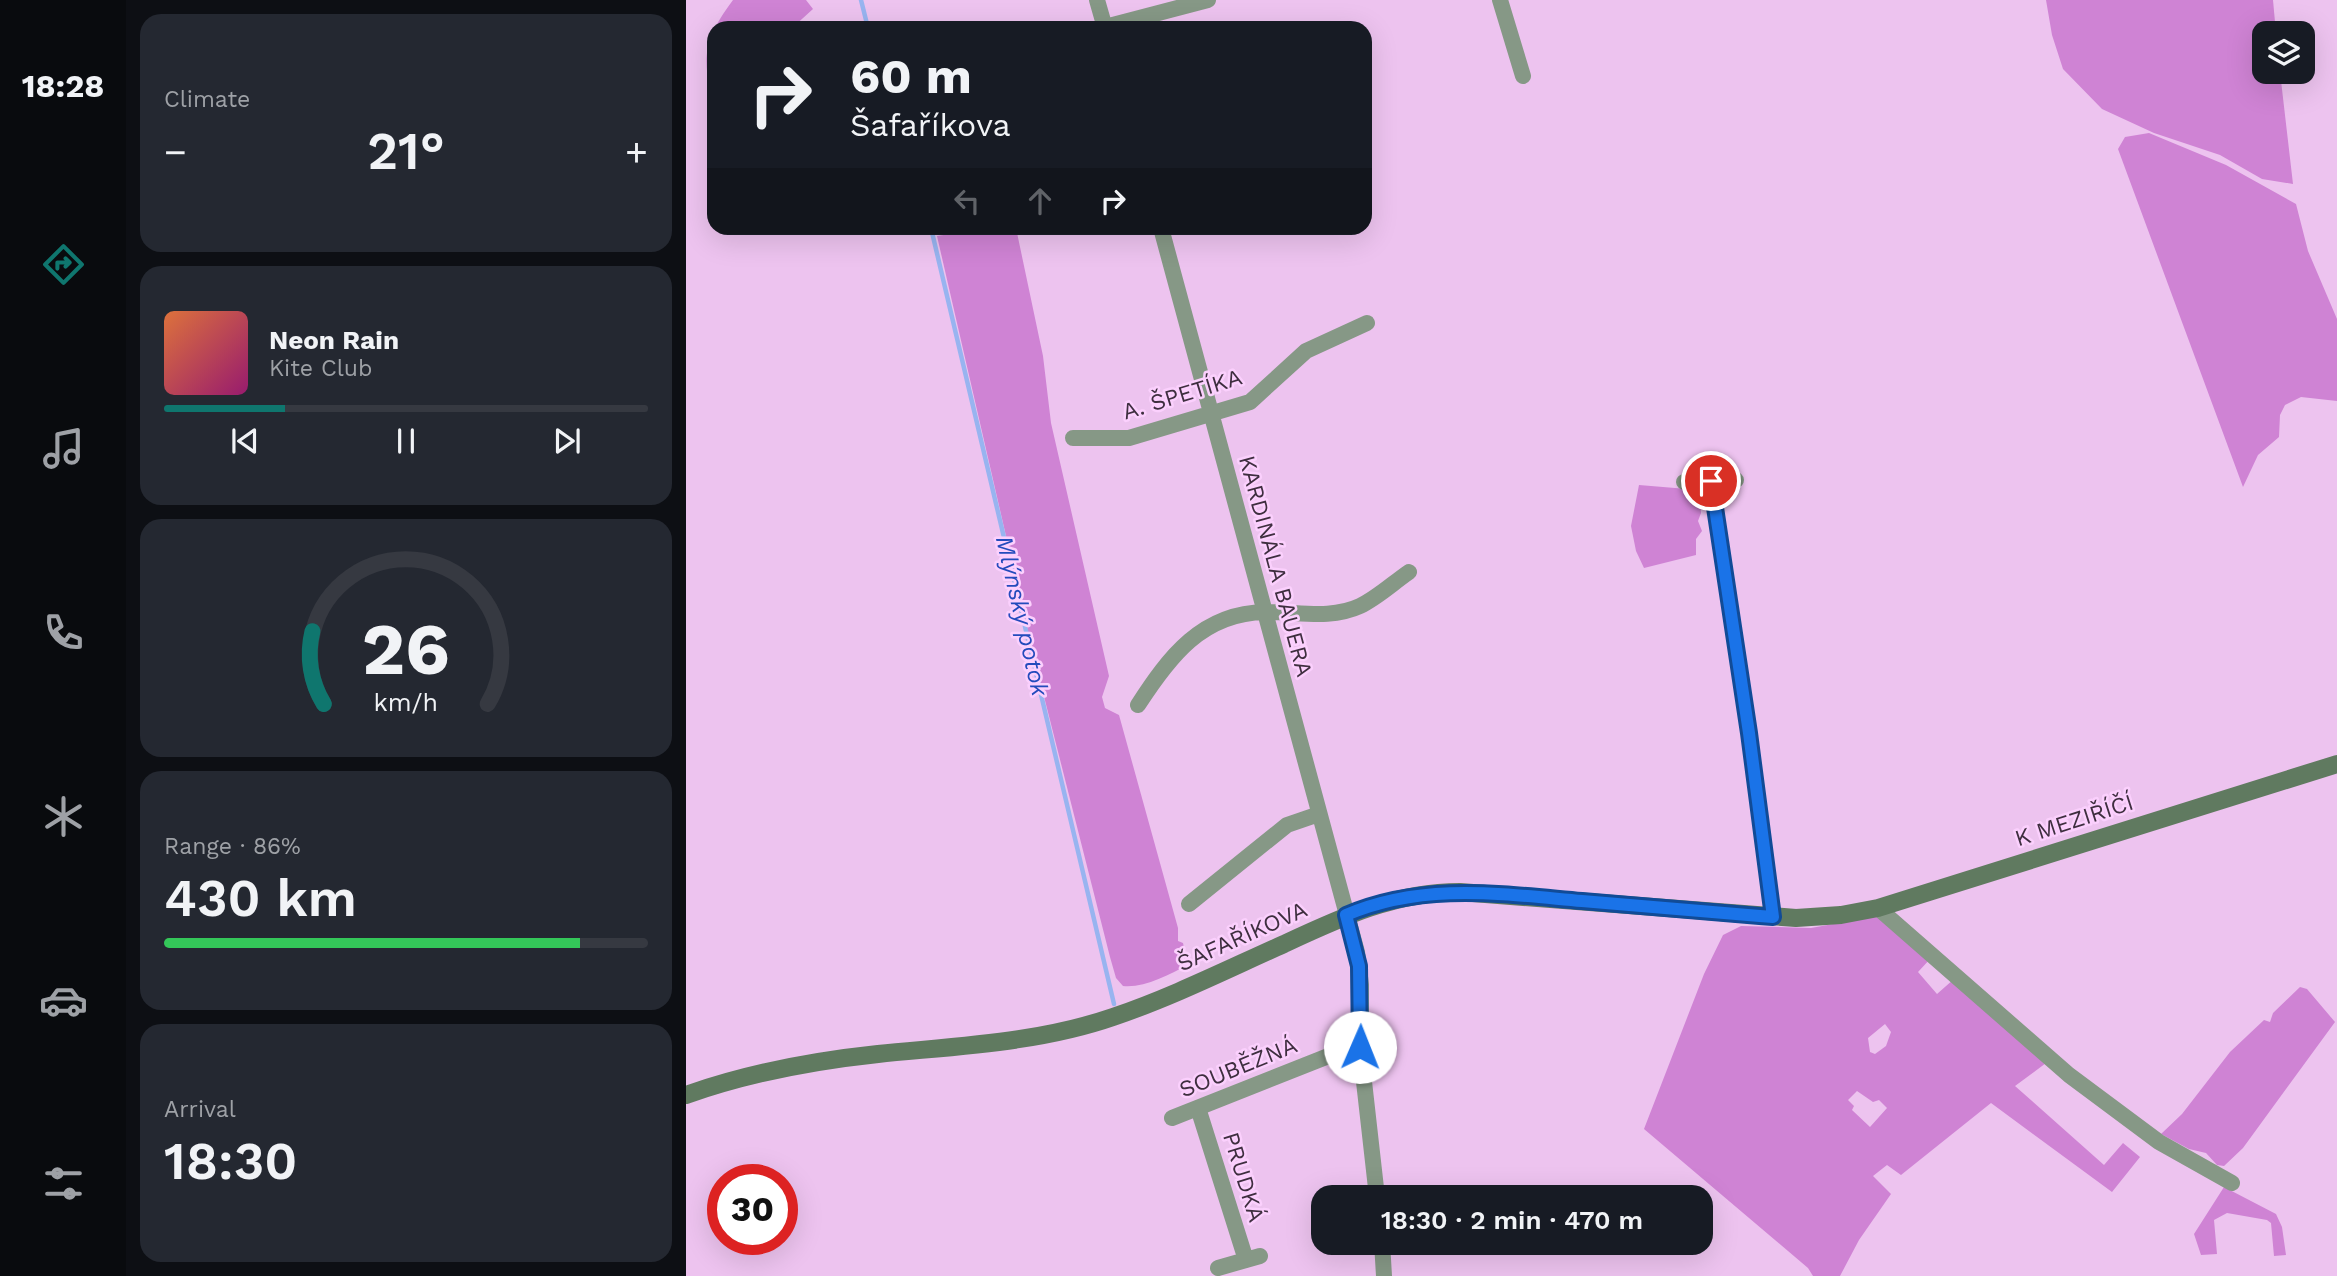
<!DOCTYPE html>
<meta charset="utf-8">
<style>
:root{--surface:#171b24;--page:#242831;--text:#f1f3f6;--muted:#9ea1a6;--line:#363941;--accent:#0f766e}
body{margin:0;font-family:"Work Sans",sans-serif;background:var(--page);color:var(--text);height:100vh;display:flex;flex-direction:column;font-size:26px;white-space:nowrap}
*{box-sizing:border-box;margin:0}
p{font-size:23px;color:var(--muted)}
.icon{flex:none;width:38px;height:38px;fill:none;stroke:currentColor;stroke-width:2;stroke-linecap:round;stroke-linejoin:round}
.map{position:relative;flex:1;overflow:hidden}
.side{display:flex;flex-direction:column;gap:14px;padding:14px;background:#0d0f14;width:560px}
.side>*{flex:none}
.top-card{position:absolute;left:21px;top:21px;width:665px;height:214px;border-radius:21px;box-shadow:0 7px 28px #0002;background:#171b24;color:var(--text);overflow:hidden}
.buttons{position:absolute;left:1566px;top:21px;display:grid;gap:14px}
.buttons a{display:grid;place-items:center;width:63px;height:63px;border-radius:14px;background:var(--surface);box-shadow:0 7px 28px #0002;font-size:35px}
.speed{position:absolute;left:21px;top:1164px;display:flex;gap:14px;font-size:35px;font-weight:700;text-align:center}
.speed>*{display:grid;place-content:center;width:91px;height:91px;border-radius:50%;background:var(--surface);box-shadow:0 7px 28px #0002;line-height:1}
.speed .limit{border:10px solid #d22;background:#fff;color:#111}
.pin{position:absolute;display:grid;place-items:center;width:60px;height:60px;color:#fff;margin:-30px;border:4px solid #fff;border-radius:50%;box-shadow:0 2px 7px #0007}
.me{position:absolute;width:77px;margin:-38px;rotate:1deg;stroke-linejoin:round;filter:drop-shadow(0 0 5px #0008)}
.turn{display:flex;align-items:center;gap:24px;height:147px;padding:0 28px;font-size:32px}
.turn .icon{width:91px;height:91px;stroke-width:2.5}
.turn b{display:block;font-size:49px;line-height:60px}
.lanes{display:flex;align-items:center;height:66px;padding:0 28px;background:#0003;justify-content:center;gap:35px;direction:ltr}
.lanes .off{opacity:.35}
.big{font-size:52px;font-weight:600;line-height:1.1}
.side .tile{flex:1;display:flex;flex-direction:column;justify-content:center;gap:10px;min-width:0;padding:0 24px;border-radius:21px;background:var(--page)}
.side .dial{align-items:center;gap:0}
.dial svg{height:182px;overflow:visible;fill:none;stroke:var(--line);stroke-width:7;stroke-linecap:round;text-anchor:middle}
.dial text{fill:var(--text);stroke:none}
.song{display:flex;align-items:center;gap:21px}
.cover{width:84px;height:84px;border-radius:10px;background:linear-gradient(135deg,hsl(20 70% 55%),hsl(320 70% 35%))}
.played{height:7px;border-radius:4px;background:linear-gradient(90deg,var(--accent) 25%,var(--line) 25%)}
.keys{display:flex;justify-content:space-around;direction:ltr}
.heat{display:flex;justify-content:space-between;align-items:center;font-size:38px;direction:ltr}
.charge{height:10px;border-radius:5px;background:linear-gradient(90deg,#34c759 86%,var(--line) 0)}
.trip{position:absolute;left:625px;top:1185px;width:402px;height:70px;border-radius:21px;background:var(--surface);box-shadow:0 7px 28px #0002;font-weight:600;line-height:70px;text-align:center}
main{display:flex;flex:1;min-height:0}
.dock{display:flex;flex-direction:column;width:126px;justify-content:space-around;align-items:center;background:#090b0e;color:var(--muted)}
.dock .icon{width:49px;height:49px}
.dock .on{color:var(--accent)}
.dock b{font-size:32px;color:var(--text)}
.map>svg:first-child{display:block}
</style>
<main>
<nav class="dock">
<b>18:28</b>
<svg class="icon on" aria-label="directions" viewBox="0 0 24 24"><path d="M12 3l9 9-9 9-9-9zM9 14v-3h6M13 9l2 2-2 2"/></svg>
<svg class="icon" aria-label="music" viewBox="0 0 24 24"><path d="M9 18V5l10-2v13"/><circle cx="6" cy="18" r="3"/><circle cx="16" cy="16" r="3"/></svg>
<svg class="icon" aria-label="phone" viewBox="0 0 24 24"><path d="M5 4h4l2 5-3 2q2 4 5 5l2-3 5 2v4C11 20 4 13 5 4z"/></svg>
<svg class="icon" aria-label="climate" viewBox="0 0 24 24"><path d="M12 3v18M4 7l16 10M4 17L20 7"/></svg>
<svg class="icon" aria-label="car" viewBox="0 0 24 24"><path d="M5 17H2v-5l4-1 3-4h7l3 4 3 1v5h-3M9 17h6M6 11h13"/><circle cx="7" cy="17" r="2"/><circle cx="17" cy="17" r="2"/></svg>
<svg class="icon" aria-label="filters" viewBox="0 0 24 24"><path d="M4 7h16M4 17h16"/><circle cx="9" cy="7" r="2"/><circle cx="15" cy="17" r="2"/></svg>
</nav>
<section class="side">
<div class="tile"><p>Climate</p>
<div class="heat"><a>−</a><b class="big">21°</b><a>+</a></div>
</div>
<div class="tile">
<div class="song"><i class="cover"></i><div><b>Neon Rain</b><p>Kite Club</p></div></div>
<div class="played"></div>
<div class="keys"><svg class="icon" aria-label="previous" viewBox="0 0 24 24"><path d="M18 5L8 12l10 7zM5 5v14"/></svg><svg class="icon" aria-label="pause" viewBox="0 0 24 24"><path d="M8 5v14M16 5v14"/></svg><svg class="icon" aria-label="next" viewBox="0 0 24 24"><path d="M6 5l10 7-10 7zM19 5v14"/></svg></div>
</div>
<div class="tile dial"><svg viewBox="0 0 100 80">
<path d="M14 69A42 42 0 1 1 86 69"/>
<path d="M14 69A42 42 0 0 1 9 37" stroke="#0f766e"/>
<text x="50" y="56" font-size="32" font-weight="700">26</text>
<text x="50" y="72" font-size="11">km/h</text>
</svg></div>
<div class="tile"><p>Range · 86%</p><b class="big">430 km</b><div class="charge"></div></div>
<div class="tile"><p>Arrival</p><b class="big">18:30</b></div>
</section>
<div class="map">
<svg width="1651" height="1276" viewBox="0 0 1651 1276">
<rect width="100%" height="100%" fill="#edc3ef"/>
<!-- green -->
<path fill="#cf83d4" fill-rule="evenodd" d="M 47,0 L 120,0 L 127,9 L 106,28 L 28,28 L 28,108 C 16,58 16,42 47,0 Z
M 1360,0 L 1587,0 L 1590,33 L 1578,33 L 1578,72 L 1594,72 L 1607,184 L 1576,179 L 1534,155 L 1468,133 L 1416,109 L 1377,69 L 1366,35 Z
M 1463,133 L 1540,165 L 1610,204 L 1622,251 L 1651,319 L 1651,401 L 1615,397 L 1599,405 L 1594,415 L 1593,437 L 1572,455 L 1557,487 L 1432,149 L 1439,137 Z
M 302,228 L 330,228 L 357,356 L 365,423 L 423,676 L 416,697 L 419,708 L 433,715 L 492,928 L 492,941 L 497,943 L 502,965 C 482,975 459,988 437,986 L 430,978 L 424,957 L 346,649 L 251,236 Z
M 953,485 L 1013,490 L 1015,513 L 1012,521 L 1016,531 L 1010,539 L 1010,555 L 958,568 L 950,551 L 945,526 Z
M 1197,915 L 1245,958 L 1232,972 L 1251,994 L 1268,979 L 1360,1063 L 1329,1086 L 1418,1165 L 1437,1143 L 1454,1157 L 1426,1192 L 1305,1103 L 1215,1175 L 1201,1165 L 1187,1176 L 1205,1194 L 1173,1240 L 1154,1276 L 1127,1276 L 1122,1268 L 958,1129 L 1018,974 L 1037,935 L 1055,926 L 1125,928 ZM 1199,1024 L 1205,1032 L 1200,1046 L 1189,1054 L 1184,1052 L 1182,1038 ZM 1171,1091 L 1187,1102 L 1193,1100 L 1201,1108 L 1184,1127 L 1166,1110 L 1168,1106 L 1162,1100 Z
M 1614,987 L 1621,989 L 1649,1022 L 1557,1148 L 1538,1166 L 1531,1165 L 1520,1153 L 1503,1149 L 1475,1134 L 1496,1114 L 1544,1052 L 1578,1020 L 1584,1022 L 1587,1013 Z
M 1538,1187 L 1590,1214 L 1596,1227 L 1600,1255 L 1588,1256 L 1585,1223 L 1581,1220 L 1541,1213 L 1528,1220 L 1531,1254 L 1515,1255 L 1508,1234 Z"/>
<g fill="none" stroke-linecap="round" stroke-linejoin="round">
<!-- stream -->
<path stroke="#98b4f0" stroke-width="4.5" d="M 175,0 L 182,28
M 245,228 L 428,1004"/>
<!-- street -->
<path stroke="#869886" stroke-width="16" d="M 411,0 L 419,28
M 814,0 L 837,76
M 419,27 L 522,0
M 475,228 L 671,952 L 675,985 L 675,1055 L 691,1197
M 387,438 L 443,438 L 564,402 L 620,351 L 681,323
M 1025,481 L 1061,719 L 1087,917
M 998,482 L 1050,480
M 452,705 C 483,657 516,613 579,612 C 610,611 644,620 674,606 C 691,598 707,583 723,572
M 503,904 L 601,825 L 633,814
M 1192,908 L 1383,1075 L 1473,1142 L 1546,1183
M 512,1108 L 560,1260
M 486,1118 L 645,1055 L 674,1047
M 696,1242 L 698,1276
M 532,1268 L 574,1256"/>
<!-- secondary -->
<path stroke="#607a60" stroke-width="18" d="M 0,1095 C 62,1073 126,1061 192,1054 C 270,1046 352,1043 427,1017 C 486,997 542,969 598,944 C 656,917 709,892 774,892 L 1110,918 L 1155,915 L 1192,908 L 1651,764"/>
</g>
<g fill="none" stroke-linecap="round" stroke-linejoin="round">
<defs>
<path id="route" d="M 674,1047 L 673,966 L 660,915 C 737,882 815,894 896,901 C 959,906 1023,912 1087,917 L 1063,733 L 1025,481"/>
</defs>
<!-- route casing -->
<use href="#route" stroke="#114b97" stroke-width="18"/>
<!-- route -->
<use href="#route" stroke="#1a73e8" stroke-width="12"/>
</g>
<g text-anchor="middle" stroke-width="5" stroke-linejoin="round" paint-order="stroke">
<!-- street labels -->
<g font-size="23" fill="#3e2e3f" stroke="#fbd0fd">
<text transform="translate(496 394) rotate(-17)" y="8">A. ŠPETÍKA</text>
<text transform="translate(590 566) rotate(75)" y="8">KARDINÁLA BAUERA</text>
<text transform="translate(1388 820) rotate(-18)" y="8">K MEZIŘÍČÍ</text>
<text transform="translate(556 936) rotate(-24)" y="8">ŠAFAŘÍKOVA</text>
<text transform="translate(552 1067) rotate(-22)" y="8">SOUBĚŽNÁ</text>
<text transform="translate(558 1177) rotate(73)" y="8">PRUDKÁ</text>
</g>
<!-- water labels -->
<g font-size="24" font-style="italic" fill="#234bbc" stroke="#fbd0fd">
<text transform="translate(336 616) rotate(77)" y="8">Mlýnský potok</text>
</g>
</g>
</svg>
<div class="buttons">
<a><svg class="icon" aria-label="layers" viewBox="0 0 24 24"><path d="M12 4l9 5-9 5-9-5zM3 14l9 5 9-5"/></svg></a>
</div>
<div class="speed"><div class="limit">30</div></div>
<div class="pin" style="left:1025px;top:481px;background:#d93025"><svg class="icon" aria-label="arrive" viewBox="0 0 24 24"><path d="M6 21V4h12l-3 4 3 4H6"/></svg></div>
<svg class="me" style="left:674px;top:1047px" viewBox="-20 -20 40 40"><circle r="19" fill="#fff"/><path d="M0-13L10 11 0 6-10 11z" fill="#1a73e8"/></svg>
<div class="trip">18:30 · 2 min · 470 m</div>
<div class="top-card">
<div class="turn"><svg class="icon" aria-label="right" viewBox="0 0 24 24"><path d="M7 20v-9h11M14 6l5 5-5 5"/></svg><div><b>60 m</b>Šafaříkova</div></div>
<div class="lanes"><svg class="icon off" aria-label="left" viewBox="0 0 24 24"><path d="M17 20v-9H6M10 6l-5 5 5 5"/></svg><svg class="icon off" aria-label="ahead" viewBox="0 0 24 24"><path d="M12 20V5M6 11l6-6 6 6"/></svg><svg class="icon" aria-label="right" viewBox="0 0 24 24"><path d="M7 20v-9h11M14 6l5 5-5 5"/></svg></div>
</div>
</div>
</main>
